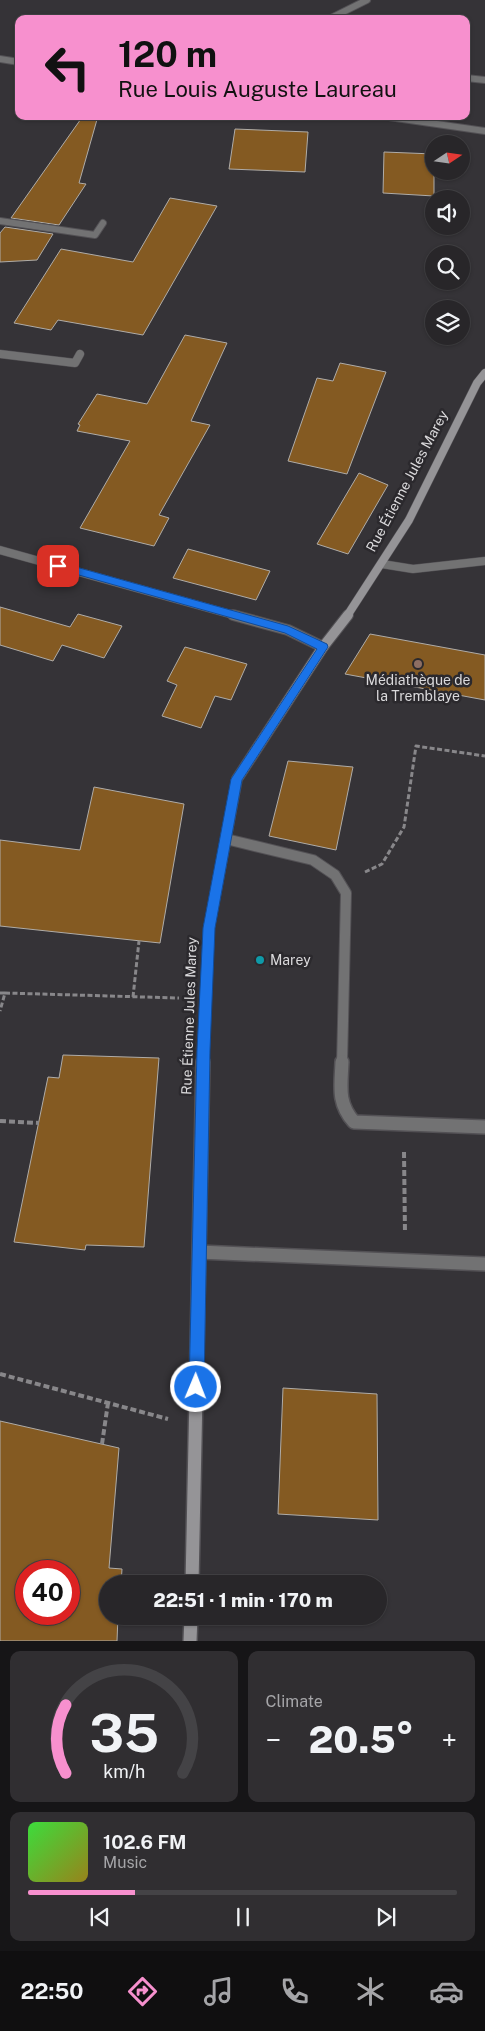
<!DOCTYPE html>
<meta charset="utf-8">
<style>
:root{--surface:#282629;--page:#302e31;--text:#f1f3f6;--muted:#a5a5a8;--line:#444346;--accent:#f790ce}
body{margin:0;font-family:"Public Sans",sans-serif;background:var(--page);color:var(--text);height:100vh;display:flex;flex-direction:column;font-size:19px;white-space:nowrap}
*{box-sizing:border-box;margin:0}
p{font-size:16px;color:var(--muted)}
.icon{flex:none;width:28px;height:28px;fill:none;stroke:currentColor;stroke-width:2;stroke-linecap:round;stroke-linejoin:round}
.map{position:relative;height:1641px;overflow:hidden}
.sheet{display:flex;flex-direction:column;gap:10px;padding:10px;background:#161517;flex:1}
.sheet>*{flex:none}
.guide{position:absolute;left:15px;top:15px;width:455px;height:105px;border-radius:10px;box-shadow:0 1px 4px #0004,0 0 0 1px var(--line);background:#f790ce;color:#111;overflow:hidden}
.needle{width:32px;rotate:77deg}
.tools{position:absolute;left:425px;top:135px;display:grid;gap:10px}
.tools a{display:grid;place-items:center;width:45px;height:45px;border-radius:50%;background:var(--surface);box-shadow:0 1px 4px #0004,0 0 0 1px var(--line);font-size:25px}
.speed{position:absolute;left:15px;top:1560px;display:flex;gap:10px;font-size:25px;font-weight:700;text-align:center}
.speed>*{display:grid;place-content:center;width:65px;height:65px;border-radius:50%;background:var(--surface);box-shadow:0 1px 4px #0004,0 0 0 1px var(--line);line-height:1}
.speed .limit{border:8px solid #d22;background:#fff;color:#111}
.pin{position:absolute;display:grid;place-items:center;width:42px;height:42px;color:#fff;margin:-21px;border-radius:10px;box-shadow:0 2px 8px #0006}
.me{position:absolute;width:55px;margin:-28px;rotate:1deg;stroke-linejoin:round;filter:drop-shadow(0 0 4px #0008)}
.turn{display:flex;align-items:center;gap:18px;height:105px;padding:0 20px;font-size:22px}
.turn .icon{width:65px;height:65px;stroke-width:2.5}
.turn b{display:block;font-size:35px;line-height:42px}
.big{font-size:38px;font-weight:800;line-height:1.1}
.sheet .tile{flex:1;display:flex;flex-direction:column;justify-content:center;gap:8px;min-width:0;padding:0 18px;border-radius:10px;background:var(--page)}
.sheet .dial{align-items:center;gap:0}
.dial svg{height:130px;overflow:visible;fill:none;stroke:var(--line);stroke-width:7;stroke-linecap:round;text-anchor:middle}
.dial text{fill:var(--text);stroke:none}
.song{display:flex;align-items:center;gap:15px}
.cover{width:60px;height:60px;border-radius:8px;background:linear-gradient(135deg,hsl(120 70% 55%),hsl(50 70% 35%))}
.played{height:5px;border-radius:2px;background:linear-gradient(90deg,var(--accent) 25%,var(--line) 25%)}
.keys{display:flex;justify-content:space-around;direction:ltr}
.heat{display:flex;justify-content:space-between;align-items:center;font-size:28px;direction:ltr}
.sheet .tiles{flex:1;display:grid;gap:10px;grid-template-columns:1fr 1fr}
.tile:last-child{grid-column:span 2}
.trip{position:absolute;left:99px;top:1575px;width:288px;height:50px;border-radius:25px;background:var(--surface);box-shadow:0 1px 4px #0004,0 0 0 1px var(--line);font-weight:800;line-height:50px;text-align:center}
.dock{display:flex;height:80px;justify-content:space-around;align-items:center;background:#100f10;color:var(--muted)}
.dock .icon{width:35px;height:35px}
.dock .selected{color:var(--accent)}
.dock b{font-size:22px;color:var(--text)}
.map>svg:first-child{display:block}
</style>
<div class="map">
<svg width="485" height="1641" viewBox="0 0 485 1641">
<rect width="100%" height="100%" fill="#353337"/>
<!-- building -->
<path fill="#845a22" stroke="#afaca8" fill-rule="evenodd" d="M 83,116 L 98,116 L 79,183 L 86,184 L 59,225 L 11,218 Z
M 235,129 L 308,132 L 305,172 L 229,169 Z
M 384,152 L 434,154 L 434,196 L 383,193 Z
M 170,198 L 217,206 L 143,335 L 58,320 L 51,330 L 14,323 L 61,249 L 133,262 Z
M 5,227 L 53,234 L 37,260 L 0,262 L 0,233 Z
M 185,335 L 227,343 L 191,421 L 210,425 L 159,515 L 169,518 L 154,546 L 80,528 L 130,441 L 77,431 L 80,425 L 78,424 L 97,394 L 147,404 Z
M 340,363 L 386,372 L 347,474 L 288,461 L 317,378 L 333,381 Z
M 359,473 L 388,485 L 348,554 L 317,544 Z
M 188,549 L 270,571 L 256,600 L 173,578 Z
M 0,607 L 70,627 L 78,614 L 122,626 L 104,658 L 62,645 L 53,661 L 0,645 Z
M 370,634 L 485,655 L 485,700 L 345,674 Z
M 185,647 L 247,664 L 231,700 L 215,696 L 201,728 L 162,716 L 177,685 L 167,681 Z
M 288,761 L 353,767 L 336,850 L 269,836 Z
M 94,787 L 184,804 L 160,943 L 0,926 L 0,840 L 80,850 Z
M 63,1055 L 159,1058 L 144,1247 L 86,1245 L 85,1250 L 14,1242 L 48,1077 L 59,1078 Z
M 283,1388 L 377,1394 L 378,1520 L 278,1514 Z
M 0,1421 L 119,1448 L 109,1568 L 122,1569 L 121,1584 L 108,1584 L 108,1616 L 118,1616 L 117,1641 L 0,1641 ZM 26,1571 L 69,1571 L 69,1614 L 26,1614 Z"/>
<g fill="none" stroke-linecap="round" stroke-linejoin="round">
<defs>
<path id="lane-far2" d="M 466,78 L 485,80"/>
<path id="lane-far1" d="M 226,839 L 313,860 L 335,875 L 346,893 L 342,1064"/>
<path id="lane" d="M 342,1062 C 341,1086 337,1103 354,1122 L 485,1127
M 199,1252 L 485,1264"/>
<path id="street-far2" d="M 329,19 L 367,0
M 0,59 L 19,62
M 382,116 L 485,131
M 0,221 L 95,235 L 103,223"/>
<path id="street-far1" d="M 0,354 L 75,363 L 80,354
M 0,550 L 237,616
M 382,564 L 413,569 L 485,561"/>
<path id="street" d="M 233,615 L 288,630 L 323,647"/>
<path id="secondary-far2" d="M 347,616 L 409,520 L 477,383 L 485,373"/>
<path id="secondary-far1" d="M 203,1064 L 209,928 L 237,779 L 323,647 L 348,615"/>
<path id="secondary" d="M 192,1584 L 203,1062
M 190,1641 L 191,1616"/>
</defs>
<!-- lane-far2 casing -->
<use href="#lane-far2" stroke="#535155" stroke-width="8"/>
<!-- lane-far1 casing -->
<use href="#lane-far1" stroke="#535155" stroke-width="12"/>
<!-- lane casing -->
<use href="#lane" stroke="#535155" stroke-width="16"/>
<!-- street-far2 casing -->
<use href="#street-far2" stroke="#535155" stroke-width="8"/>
<!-- street-far1 casing -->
<use href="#street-far1" stroke="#535155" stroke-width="9"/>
<!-- street casing -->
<use href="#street" stroke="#535155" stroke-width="12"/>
<!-- secondary-far2 casing -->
<use href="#secondary-far2" stroke="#535155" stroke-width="9"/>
<!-- secondary-far1 casing -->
<use href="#secondary-far1" stroke="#535155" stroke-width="12"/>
<!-- secondary casing -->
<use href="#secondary" stroke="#535155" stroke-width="16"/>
<!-- path-far1 -->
<path stroke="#88878a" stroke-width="3" stroke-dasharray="5 2.5" stroke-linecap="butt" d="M 365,872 L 382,864 L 404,827 L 416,746 L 485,756
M 0,993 L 5,993 L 0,1011
M 5,993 L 179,998
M 133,997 L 139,941"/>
<!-- path -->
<path stroke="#88878a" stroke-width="4" stroke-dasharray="6 3" stroke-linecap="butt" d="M 0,1121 L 39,1123
M 404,1152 L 405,1233
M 0,1374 L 168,1419
M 102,1444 L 108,1403"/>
<!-- lane-far2 -->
<use href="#lane-far2" stroke="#727273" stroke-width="6"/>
<!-- lane-far1 -->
<use href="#lane-far1" stroke="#727273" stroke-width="10"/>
<!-- lane -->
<use href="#lane" stroke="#727273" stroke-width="13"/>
<!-- street-far2 -->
<use href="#street-far2" stroke="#727273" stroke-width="6"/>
<!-- street-far1 -->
<use href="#street-far1" stroke="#727273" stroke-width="8"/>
<!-- street -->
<use href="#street" stroke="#727273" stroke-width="10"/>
<!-- secondary-far2 -->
<use href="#secondary-far2" stroke="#959497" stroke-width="8"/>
<!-- secondary-far1 -->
<use href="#secondary-far1" stroke="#959497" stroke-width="10"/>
<!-- secondary -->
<use href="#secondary" stroke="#959497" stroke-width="13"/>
</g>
<!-- route -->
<path fill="#1a73e8" stroke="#114b97" d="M 58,562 L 288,626 L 327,644 L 328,647 L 242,780 L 215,928 L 210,1050 L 204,1387 L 202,1392 L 196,1395 L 191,1392 L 189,1387 L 197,1050 L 203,928 L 231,779 L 317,649 L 285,633 L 54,568 L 53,566 Z"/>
<!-- markers -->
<circle fill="#8d6e63" stroke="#2b292d" stroke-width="2" cx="418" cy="664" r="5"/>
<circle fill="#0f9aa8" stroke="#2b292d" stroke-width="2" cx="260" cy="960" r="5"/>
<g text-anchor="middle" stroke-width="5" stroke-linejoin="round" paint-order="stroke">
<!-- street labels -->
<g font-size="14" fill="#dad9db" stroke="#2b292d">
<text transform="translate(407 481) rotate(-62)" y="5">Rue Étienne Jules Marey</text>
<text transform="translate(189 1016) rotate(-88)" y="5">Rue Étienne Jules Marey</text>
</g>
<!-- poi labels -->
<g font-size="14" fill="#dad9db" stroke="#2b292d">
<text x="418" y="685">Médiathèque de<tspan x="418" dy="16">la Tremblaye</tspan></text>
<text x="270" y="965" text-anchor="start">Marey</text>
</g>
</g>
</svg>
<div class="tools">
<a><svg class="needle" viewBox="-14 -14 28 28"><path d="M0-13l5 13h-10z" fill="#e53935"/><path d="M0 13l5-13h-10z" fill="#a5a5a8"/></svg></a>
<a><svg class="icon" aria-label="sound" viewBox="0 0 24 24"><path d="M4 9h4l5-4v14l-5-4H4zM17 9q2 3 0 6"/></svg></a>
<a><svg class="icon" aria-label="search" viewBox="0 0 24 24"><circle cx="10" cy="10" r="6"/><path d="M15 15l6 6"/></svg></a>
<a><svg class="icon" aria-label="layers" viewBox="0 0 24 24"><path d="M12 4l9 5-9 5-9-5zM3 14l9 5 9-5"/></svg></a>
</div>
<div class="speed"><div class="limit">40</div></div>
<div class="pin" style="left:58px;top:566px;background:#d93025"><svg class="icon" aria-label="arrive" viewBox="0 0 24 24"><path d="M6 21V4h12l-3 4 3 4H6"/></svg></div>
<svg class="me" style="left:196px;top:1387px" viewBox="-20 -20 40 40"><circle r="17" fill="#1a73e8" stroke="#fff" stroke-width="3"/><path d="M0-11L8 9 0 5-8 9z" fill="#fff"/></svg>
<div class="trip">22:51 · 1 min · 170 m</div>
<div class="guide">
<div class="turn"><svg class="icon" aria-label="left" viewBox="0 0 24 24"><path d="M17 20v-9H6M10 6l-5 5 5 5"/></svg><div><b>120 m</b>Rue Louis Auguste Laureau</div></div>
</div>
</div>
<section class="sheet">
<div class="tiles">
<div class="tile dial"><svg viewBox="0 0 100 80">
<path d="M14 69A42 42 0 1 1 86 69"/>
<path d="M14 69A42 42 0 0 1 14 27" stroke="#f790ce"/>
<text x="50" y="56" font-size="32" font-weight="700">35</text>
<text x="50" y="72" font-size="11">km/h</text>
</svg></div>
<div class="tile"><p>Climate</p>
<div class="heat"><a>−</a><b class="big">20.5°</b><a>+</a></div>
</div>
<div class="tile">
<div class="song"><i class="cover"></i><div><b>102.6 FM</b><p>Music</p></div></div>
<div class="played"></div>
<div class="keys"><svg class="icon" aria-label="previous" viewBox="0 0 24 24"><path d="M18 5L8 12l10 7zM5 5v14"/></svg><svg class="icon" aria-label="pause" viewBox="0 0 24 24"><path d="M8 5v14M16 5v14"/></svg><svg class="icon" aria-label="next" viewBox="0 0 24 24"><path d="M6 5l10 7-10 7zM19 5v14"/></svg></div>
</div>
</div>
</section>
<nav class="dock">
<b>22:50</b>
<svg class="icon selected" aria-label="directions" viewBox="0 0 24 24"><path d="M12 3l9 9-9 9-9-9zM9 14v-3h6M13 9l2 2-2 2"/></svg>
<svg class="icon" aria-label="music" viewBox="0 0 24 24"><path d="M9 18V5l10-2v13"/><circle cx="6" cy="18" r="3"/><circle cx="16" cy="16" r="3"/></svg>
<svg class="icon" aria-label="phone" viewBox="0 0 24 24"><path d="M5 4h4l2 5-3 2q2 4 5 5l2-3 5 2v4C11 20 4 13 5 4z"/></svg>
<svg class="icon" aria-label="climate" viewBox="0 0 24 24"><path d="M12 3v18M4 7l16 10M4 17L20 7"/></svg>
<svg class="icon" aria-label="car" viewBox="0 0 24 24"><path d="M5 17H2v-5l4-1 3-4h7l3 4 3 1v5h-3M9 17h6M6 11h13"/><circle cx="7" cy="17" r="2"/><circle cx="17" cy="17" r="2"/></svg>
</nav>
